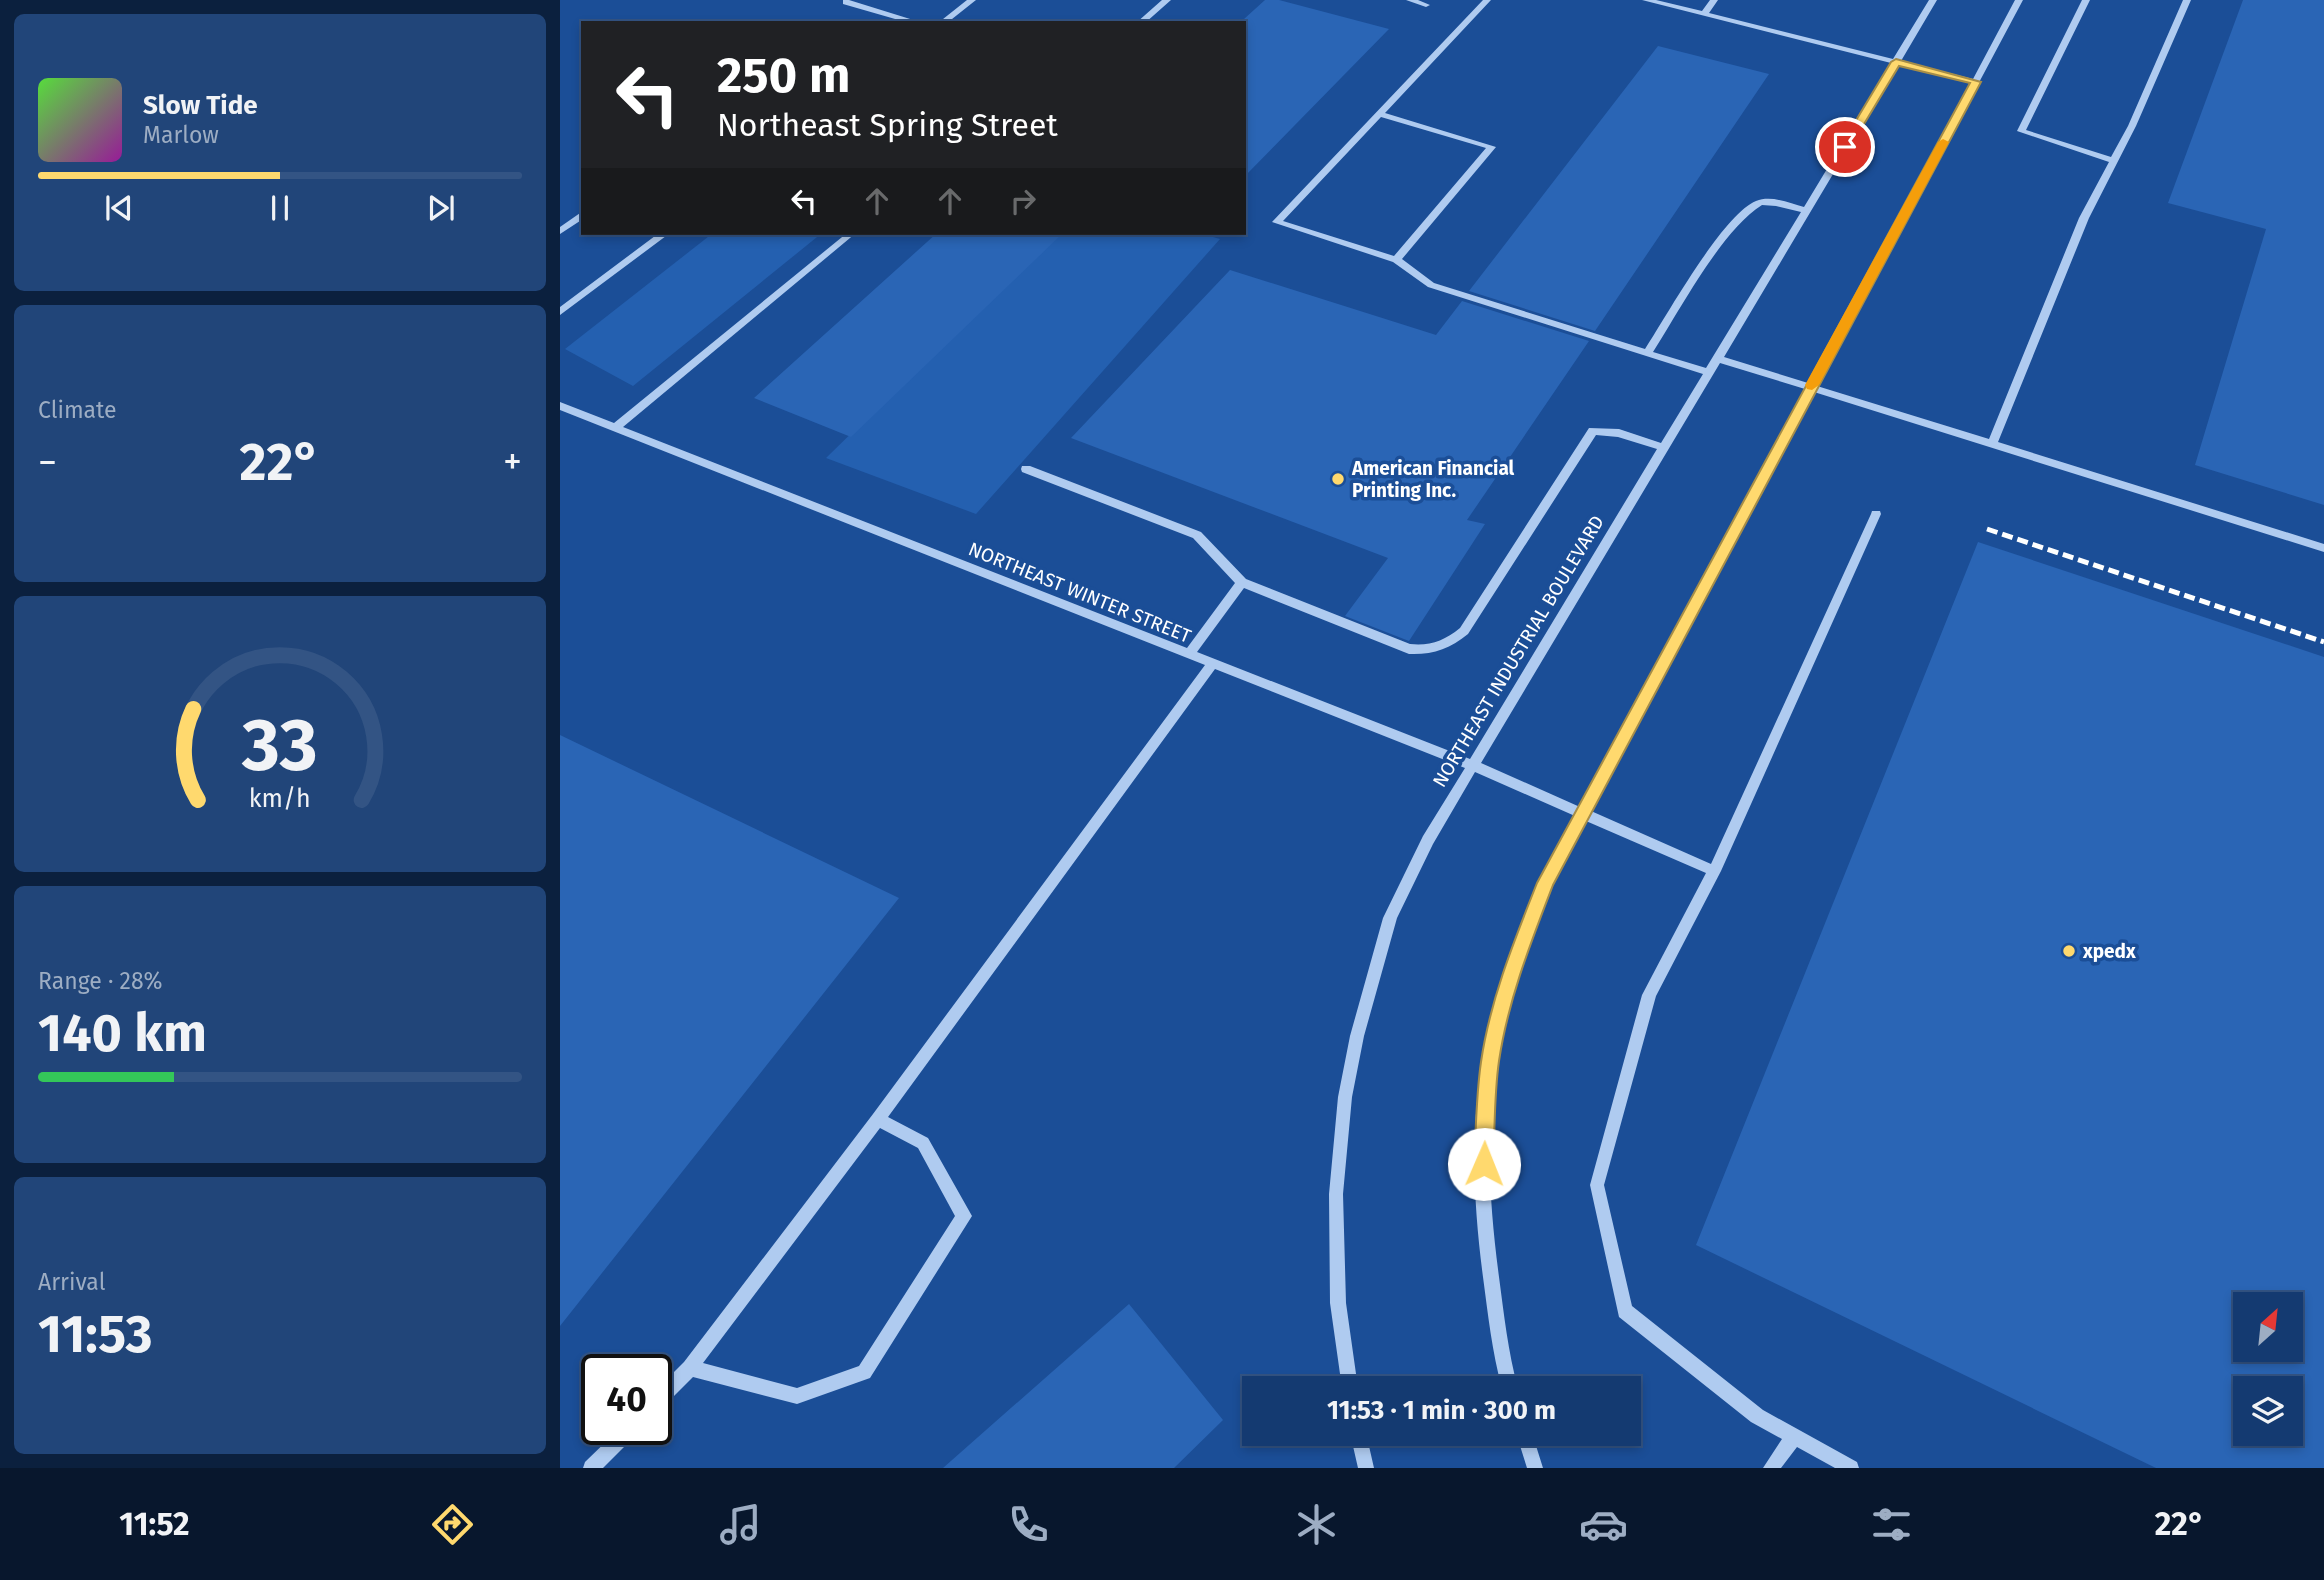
<!DOCTYPE html>
<meta charset="utf-8">
<style>
:root{--surface:#143a71;--page:#214579;--text:#f1f3f6;--muted:#9dadc3;--line:#335484;--accent:#ffd96e}
body{margin:0;font-family:"Fira Sans",sans-serif;background:var(--page);color:var(--text);height:100vh;display:flex;flex-direction:column;font-size:26px;white-space:nowrap}
*{box-sizing:border-box;margin:0}
p{font-size:23px;color:var(--muted)}
.icon{flex:none;width:38px;height:38px;fill:none;stroke:currentColor;stroke-width:2;stroke-linecap:round;stroke-linejoin:round}
.map{position:relative;flex:1;overflow:hidden}
.details{display:flex;flex-direction:column;gap:14px;padding:14px;background:#0b203e;width:560px}
.details>*{flex:none}
.guide{position:absolute;left:21px;top:21px;width:665px;height:214px;border-radius:0px;box-shadow:0 4px 10px #0003,0 0 0 2px var(--line);background:#202124;color:#fff;overflow:hidden}
.needle{width:46px;rotate:27deg}
.buttons{position:absolute;left:1673px;top:1292px;display:grid;gap:14px}
.buttons a{display:grid;place-items:center;width:70px;height:70px;border-radius:0px;background:var(--surface);box-shadow:0 4px 10px #0003,0 0 0 2px var(--line);font-size:35px}
.speed{position:absolute;left:21px;top:1354px;display:flex;gap:14px;font-size:35px;font-weight:700;text-align:center}
.speed>*{display:grid;place-content:center;width:91px;height:91px;border-radius:50%;background:var(--surface);box-shadow:0 4px 10px #0003,0 0 0 2px var(--line);line-height:1}
.speed .limit{border:4px solid #111;border-radius:10px;background:#fff;color:#111}
.pin{position:absolute;display:grid;place-items:center;width:60px;height:60px;color:#fff;margin:-30px;border:4px solid #fff;border-radius:50%;box-shadow:0 2px 7px #0007}
.me{position:absolute;width:77px;margin:-38px;rotate:1deg;stroke-linejoin:round;filter:drop-shadow(0 0 5px #0008)}
.turn{display:flex;align-items:center;gap:24px;height:147px;padding:0 21px;font-size:32px}
.turn .icon{width:91px;height:91px;stroke-width:2.5}
.turn b{display:block;font-size:49px;line-height:60px}
.lanes{display:flex;align-items:center;height:66px;padding:0 21px;background:#0003;justify-content:center;gap:35px;direction:ltr}
.lanes .off{opacity:.35}
.big{font-size:52px;font-weight:700;line-height:1.1}
.details .tile{flex:1;display:flex;flex-direction:column;justify-content:center;gap:10px;min-width:0;padding:0 24px;border-radius:10px;background:var(--page)}
.details .dial{align-items:center;gap:0}
.dial svg{height:182px;overflow:visible;fill:none;stroke:var(--line);stroke-width:7;stroke-linecap:round;text-anchor:middle}
.dial text{fill:var(--text);stroke:none}
.song{display:flex;align-items:center;gap:21px}
.cover{width:84px;height:84px;border-radius:10px;background:linear-gradient(135deg,hsl(110 70% 55%),hsl(300 70% 35%))}
.played{height:7px;border-radius:4px;background:linear-gradient(90deg,var(--accent) 50%,var(--line) 50%)}
.keys{display:flex;justify-content:space-around;direction:ltr}
.heat{display:flex;justify-content:space-between;align-items:center;font-size:38px;direction:ltr}
.charge{height:10px;border-radius:5px;background:linear-gradient(90deg,#34c759 28%,var(--line) 0)}
.trip{position:absolute;left:682px;top:1376px;width:399px;height:70px;border-radius:0px;background:var(--surface);box-shadow:0 4px 10px #0003,0 0 0 2px var(--line);font-weight:700;line-height:70px;text-align:center}
.menu{display:flex;height:112px;justify-content:space-around;align-items:center;background:#08172d;color:var(--muted)}
.menu .icon{width:49px;height:49px}
.menu .selected{color:var(--accent)}
.menu b{font-size:32px;color:var(--text)}
main{display:flex;flex:1;min-height:0}
.map>svg:first-child{display:block}
</style>
<main>
<section class="details">
<div class="tile">
<div class="song"><i class="cover"></i><div><b>Slow Tide</b><p>Marlow</p></div></div>
<div class="played"></div>
<div class="keys"><svg class="icon" aria-label="previous" viewBox="0 0 24 24"><path d="M18 5L8 12l10 7zM5 5v14"/></svg><svg class="icon" aria-label="pause" viewBox="0 0 24 24"><path d="M8 5v14M16 5v14"/></svg><svg class="icon" aria-label="next" viewBox="0 0 24 24"><path d="M6 5l10 7-10 7zM19 5v14"/></svg></div>
</div>
<div class="tile"><p>Climate</p>
<div class="heat"><a>−</a><b class="big">22°</b><a>+</a></div>
</div>
<div class="tile dial"><svg viewBox="0 0 100 80">
<path d="M14 69A42 42 0 1 1 86 69"/>
<path d="M14 69A42 42 0 0 1 12 29" stroke="#ffd96e"/>
<text x="50" y="56" font-size="32" font-weight="700">33</text>
<text x="50" y="72" font-size="11">km/h</text>
</svg></div>
<div class="tile"><p>Range · 28%</p><b class="big">140 km</b><div class="charge"></div></div>
<div class="tile"><p>Arrival</p><b class="big">11:53</b></div>
</section>
<div class="map">
<svg width="1764" height="1468" viewBox="0 0 1764 1468">
<rect width="100%" height="100%" fill="#1b4e97"/>
<!-- green -->
<path fill="#2460b0" d="M 153,233 L 262,233 L 73,386 L 5,349 Z
M 496,233 L 639,233 L 660,239 L 416,514 L 266,458 Z"/>
<!-- building -->
<path fill="#2a65b5" fill-rule="evenodd" d="M 705,0 L 719,0 L 829,29 L 684,177 L 684,19 Z
M 1683,0 L 1764,0 L 1764,505 L 1635,465 L 1706,229 L 1608,203 Z
M 1098,46 L 1209,74 L 1035,331 L 909,291 Z
M 377,233 L 503,233 L 291,437 L 194,398 Z
M 670,270 L 876,335 L 902,301 L 1029,341 L 907,520 L 925,524 L 849,641 L 785,616 L 828,558 L 511,438 Z
M 1418,542 L 1764,657 L 1764,1468 L 1596,1468 L 1136,1245 ZM 1685,1304 L 1731,1304 L 1731,1349 L 1685,1349 ZM 1685,1388 L 1731,1388 L 1731,1433 L 1685,1433 Z
M 0,735 L 339,898 L 0,1326 Z
M 569,1304 L 663,1420 L 614,1468 L 383,1468 Z"/>
<g fill="none" stroke-linecap="round" stroke-linejoin="round">
<!-- minor -->
<path fill="#afcbf0" fill-rule="evenodd" d="M 283,0 L 289,0 L 363,23 L 349,23 L 283,4 Z
M 407,0 L 416,0 L 387,23 L 378,23 Z
M 602,0 L 611,0 L 585,23 L 576,23 Z
M 846,0 L 858,0 L 870,5 L 866,7 Z
M 923,0 L 931,0 L 825,113 L 936,147 L 842,259 L 874,283 L 1085,349 C 1106,317 1163,214 1196,201 C 1211,195 1230,203 1244,207 L 1331,63 L 1082,0 L 1096,0 L 1142,11 L 1150,0 L 1158,0 L 1149,13 L 1333,59 L 1369,0 L 1377,0 L 1341,61 L 1413,79 L 1455,0 L 1463,0 L 1257,386 L 1429,439 L 1519,218 L 1549,162 L 1457,131 L 1522,0 L 1530,0 L 1466,130 L 1551,157 L 1568,126 L 1623,0 L 1631,0 L 1576,126 L 1529,218 L 1438,442 L 1764,544 L 1764,552 L 1254,392 L 1031,811 L 1151,864 L 1311,514 L 1312,511 L 1320,511 L 1321,514 L 1161,871 L 1096,996 L 1044,1185 L 1072,1306 L 1203,1410 L 1297,1462 L 1299,1468 L 1275,1468 L 1237,1447 L 1221,1468 L 1203,1468 L 1222,1439 L 1191,1422 L 1059,1317 L 1030,1185 L 1082,995 L 1146,873 L 1026,821 C 1014,842 1001,864 991,887 C 964,951 941,1021 933,1091 C 926,1153 931,1216 939,1277 C 944,1314 948,1352 958,1388 L 942,1388 C 932,1352 928,1314 923,1277 C 915,1216 911,1153 918,1091 C 927,1020 950,947 980,882 C 990,859 1004,838 1015,816 L 915,772 L 873,844 L 837,918 L 804,1036 L 792,1097 L 783,1194 L 786,1303 L 798,1388 L 782,1388 L 770,1303 L 769,1194 L 778,1097 L 790,1036 L 823,918 L 863,836 L 905,768 L 655,669 L 328,1117 L 368,1138 L 412,1216 L 310,1378 L 237,1404 L 133,1377 L 102,1408 L 96,1410 L 96,1390 L 124,1362 L 313,1114 L 645,665 L 0,410 L 0,402 L 54,423 L 287,233 L 296,233 L 63,427 L 627,648 L 675,583 L 633,538 L 462,472 L 461,469 L 462,466 L 470,466 L 641,532 L 686,579 L 850,644 C 870,646 884,641 900,628 L 1029,428 L 1059,429 L 1101,443 L 1143,374 L 868,287 L 833,262 L 712,222 ZM 1338,65 L 1410,83 L 1248,383 L 1164,357 ZM 821,117 L 926,148 L 834,256 L 723,221 ZM 1202,205 L 1216,206 L 1241,212 L 1146,368 L 1093,352 C 1120,310 1161,231 1202,205 ZM 1160,363 L 1245,389 L 1020,807 L 921,763 ZM 1036,435 L 1058,437 L 1097,449 L 910,759 L 637,652 L 684,588 L 849,654 C 872,655 890,649 908,634 ZM 320,1128 L 358,1148 L 395,1216 L 299,1366 L 237,1388 L 143,1363 Z
M 23,211 L 23,219 L 0,234 L 0,227 Z
M 99,233 L 110,233 L 0,315 L 0,307 Z
M 58,1430 L 77,1430 L 75,1436 L 43,1468 L 23,1468 L 25,1462 Z
M 790,1433 L 806,1433 L 814,1468 L 798,1468 Z
M 956,1433 L 972,1433 L 983,1468 L 967,1468 Z"/>
<!-- rail -->
<path stroke="#fff" stroke-width="5" stroke-dasharray="11 5" stroke-linecap="butt" d="M 1427,529 L 1764,642"/>
</g>
<!-- route -->
<path fill="#ffd96e" stroke="#a68d48" stroke-width="2" d="M 1336,59 L 1421,82 L 993,885 C 971,942 948,1000 939,1061 C 934,1095 935,1131 933,1164 L 931,1171 L 924,1174 L 917,1171 L 914,1164 C 916,1131 916,1096 921,1062 C 930,1000 954,941 977,883 L 1410,83 L 1339,66 L 1289,149 L 1281,149 L 1280,147 L 1331,62 Z"/>
<!-- slow -->
<path fill="#f59e0b" d="M 1383,139 L 1389,142 L 1259,385 L 1252,390 L 1247,389 L 1245,385 L 1378,142 Z"/>
<!-- markers -->
<g fill="#ffd96e" stroke="#1b4e97" stroke-width="2.5">
<circle cx="778" cy="479" r="7"/>
<circle cx="1509" cy="951" r="7"/>
</g>
<g text-anchor="middle" stroke-width="7" stroke-linejoin="round" paint-order="stroke">
<!-- poi labels -->
<g font-size="19" font-weight="bold" fill="#fff" stroke="#1b4e97" text-anchor="start">
<text x="792" y="475">American Financial<tspan x="792" dy="22">Printing Inc.</tspan></text>
<text x="1523" y="958">xpedx</text>
</g>
<!-- street labels -->
<g font-size="19" fill="#fff" stroke="#1b4e97">
<text transform="translate(520 592) rotate(22)" y="7">NORTHEAST WINTER STREET</text>
<text transform="translate(958 651) rotate(-59)" y="7">NORTHEAST INDUSTRIAL BOULEVARD</text>
</g>
</g>
</svg>
<div class="buttons">
<a><svg class="needle" viewBox="-14 -14 28 28"><path d="M0-13l5 13h-10z" fill="#e53935"/><path d="M0 13l5-13h-10z" fill="#9dadc3"/></svg></a>
<a><svg class="icon" aria-label="layers" viewBox="0 0 24 24"><path d="M12 4l9 5-9 5-9-5zM3 14l9 5 9-5"/></svg></a>
</div>
<div class="speed"><div class="limit">40</div></div>
<div class="pin" style="left:1285px;top:147px;background:#d93025"><svg class="icon" aria-label="arrive" viewBox="0 0 24 24"><path d="M6 21V4h12l-3 4 3 4H6"/></svg></div>
<svg class="me" style="left:924px;top:1164px" viewBox="-20 -20 40 40"><circle r="19" fill="#fff"/><path d="M0-13L10 11 0 6-10 11z" fill="#ffd96e"/></svg>
<div class="trip">11:53 · 1 min · 300 m</div>
<div class="guide">
<div class="turn"><svg class="icon" aria-label="left" viewBox="0 0 24 24"><path d="M17 20v-9H6M10 6l-5 5 5 5"/></svg><div><b>250 m</b>Northeast Spring Street</div></div>
<div class="lanes"><svg class="icon" aria-label="left" viewBox="0 0 24 24"><path d="M17 20v-9H6M10 6l-5 5 5 5"/></svg><svg class="icon off" aria-label="ahead" viewBox="0 0 24 24"><path d="M12 20V5M6 11l6-6 6 6"/></svg><svg class="icon off" aria-label="ahead" viewBox="0 0 24 24"><path d="M12 20V5M6 11l6-6 6 6"/></svg><svg class="icon off" aria-label="right" viewBox="0 0 24 24"><path d="M7 20v-9h11M14 6l5 5-5 5"/></svg></div>
</div>
</div>
</main>
<nav class="menu">
<b>11:52</b>
<svg class="icon selected" aria-label="directions" viewBox="0 0 24 24"><path d="M12 3l9 9-9 9-9-9zM9 14v-3h6M13 9l2 2-2 2"/></svg>
<svg class="icon" aria-label="music" viewBox="0 0 24 24"><path d="M9 18V5l10-2v13"/><circle cx="6" cy="18" r="3"/><circle cx="16" cy="16" r="3"/></svg>
<svg class="icon" aria-label="phone" viewBox="0 0 24 24"><path d="M5 4h4l2 5-3 2q2 4 5 5l2-3 5 2v4C11 20 4 13 5 4z"/></svg>
<svg class="icon" aria-label="climate" viewBox="0 0 24 24"><path d="M12 3v18M4 7l16 10M4 17L20 7"/></svg>
<svg class="icon" aria-label="car" viewBox="0 0 24 24"><path d="M5 17H2v-5l4-1 3-4h7l3 4 3 1v5h-3M9 17h6M6 11h13"/><circle cx="7" cy="17" r="2"/><circle cx="17" cy="17" r="2"/></svg>
<svg class="icon" aria-label="filters" viewBox="0 0 24 24"><path d="M4 7h16M4 17h16"/><circle cx="9" cy="7" r="2"/><circle cx="15" cy="17" r="2"/></svg>
<b>22°</b>
</nav>
